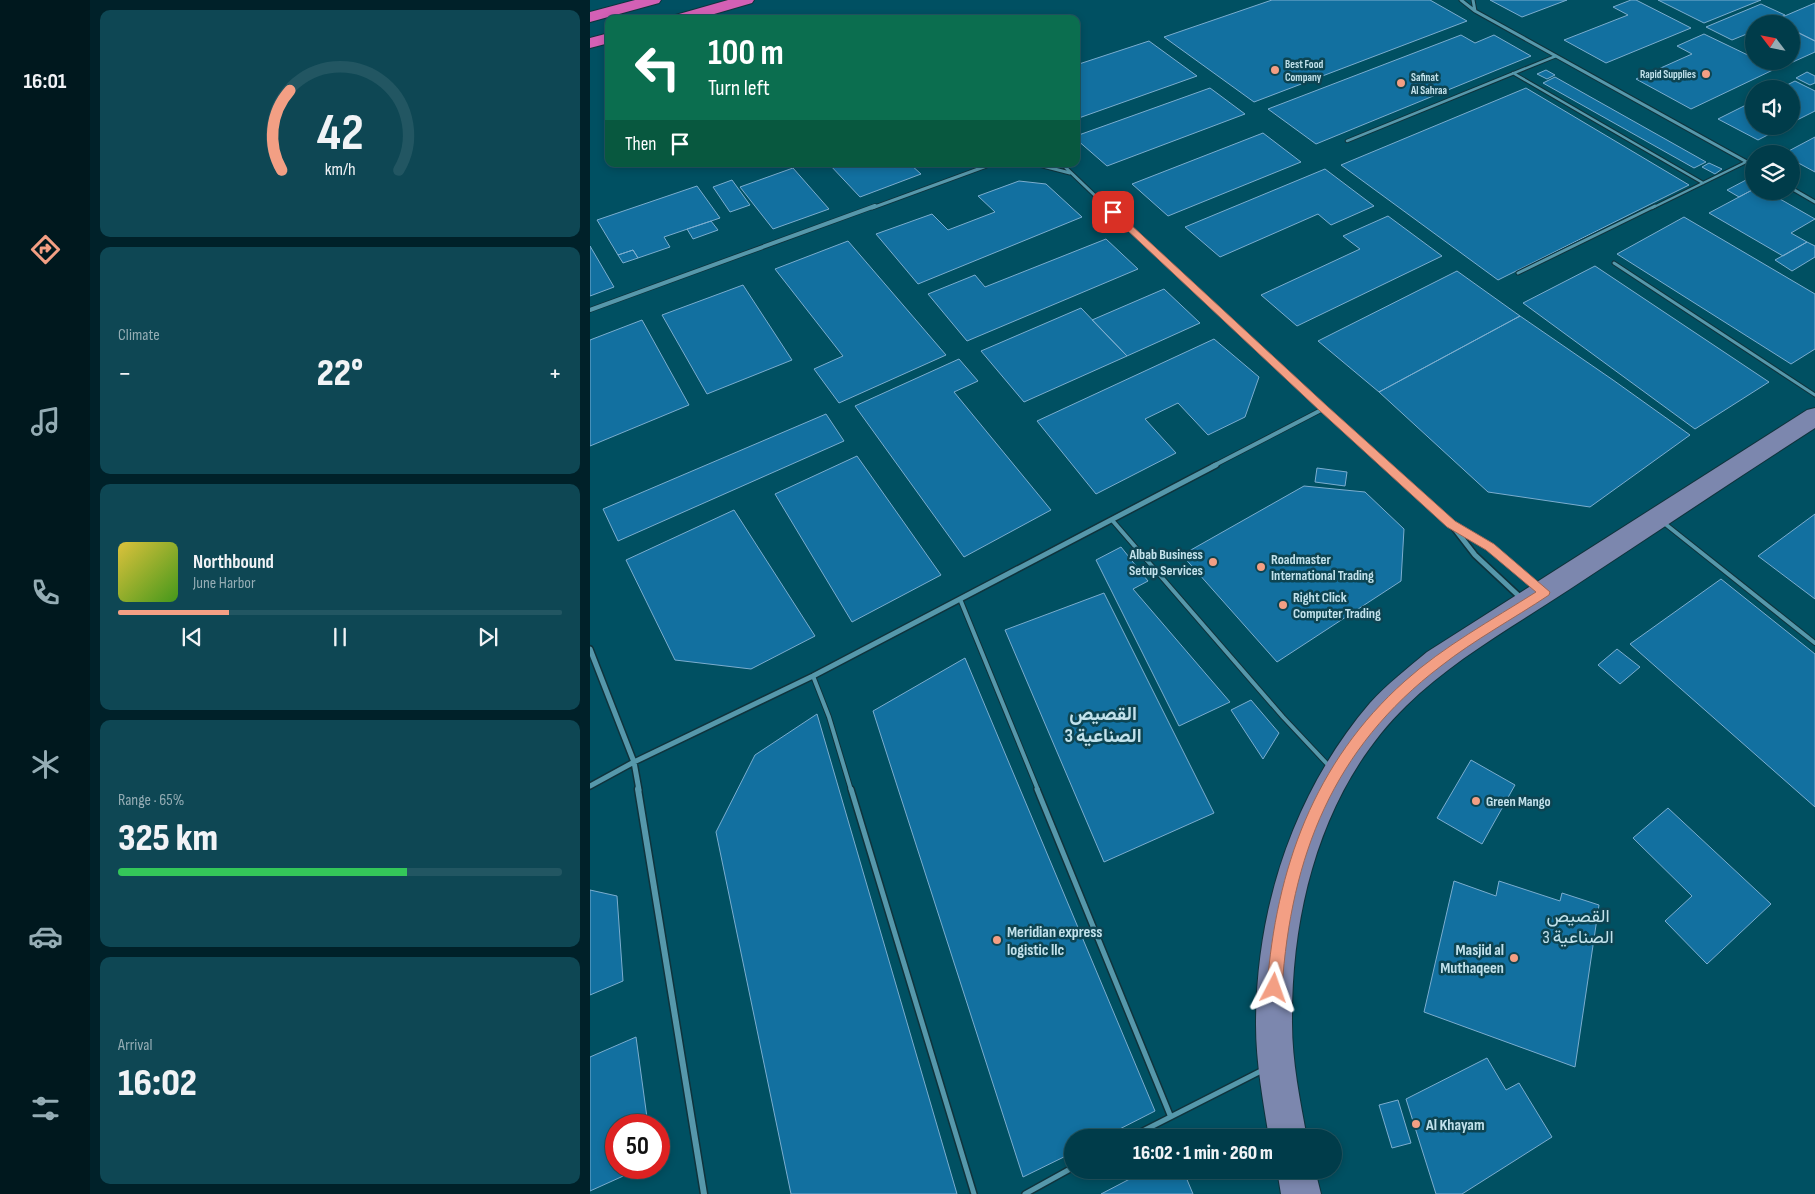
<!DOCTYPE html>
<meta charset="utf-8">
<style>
:root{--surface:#003c4a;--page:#0e4754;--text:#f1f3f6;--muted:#95adb5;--line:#225662;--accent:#f39f84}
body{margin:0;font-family:"Sofia Sans Condensed",Vazirmatn,sans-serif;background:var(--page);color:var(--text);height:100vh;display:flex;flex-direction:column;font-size:19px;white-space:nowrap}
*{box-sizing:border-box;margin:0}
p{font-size:16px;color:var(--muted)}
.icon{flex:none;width:28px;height:28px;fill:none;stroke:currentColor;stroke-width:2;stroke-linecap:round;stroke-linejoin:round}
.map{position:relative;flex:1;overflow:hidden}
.sheet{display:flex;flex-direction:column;gap:10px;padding:10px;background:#002129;width:500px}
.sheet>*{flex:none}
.guide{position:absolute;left:15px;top:15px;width:475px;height:152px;border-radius:10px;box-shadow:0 2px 8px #0003,0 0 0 1px var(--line);background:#0b6e4f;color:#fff;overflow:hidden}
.needle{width:32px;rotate:302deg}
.buttons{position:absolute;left:1155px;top:15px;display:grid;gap:10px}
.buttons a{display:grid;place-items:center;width:55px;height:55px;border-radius:50%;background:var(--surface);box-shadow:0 2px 8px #0003,0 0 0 1px var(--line);font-size:25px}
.speed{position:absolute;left:15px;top:1114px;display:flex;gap:10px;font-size:25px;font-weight:700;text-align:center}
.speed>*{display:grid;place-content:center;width:65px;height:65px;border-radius:50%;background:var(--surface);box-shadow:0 2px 8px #0003,0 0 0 1px var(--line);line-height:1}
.speed .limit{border:8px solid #d22;background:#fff;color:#111}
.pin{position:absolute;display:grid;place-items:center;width:42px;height:42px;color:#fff;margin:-21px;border-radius:10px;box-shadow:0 2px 8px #0006}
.me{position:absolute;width:55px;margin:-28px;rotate:4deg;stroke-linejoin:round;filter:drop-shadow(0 0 4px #0008)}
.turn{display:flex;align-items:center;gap:18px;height:105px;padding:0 20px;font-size:22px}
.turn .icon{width:65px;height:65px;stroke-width:2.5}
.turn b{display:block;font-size:35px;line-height:42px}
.then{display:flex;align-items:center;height:48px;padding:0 20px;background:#0003;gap:10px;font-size:19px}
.big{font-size:38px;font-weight:800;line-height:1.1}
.sheet .widget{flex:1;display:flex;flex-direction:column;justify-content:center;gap:8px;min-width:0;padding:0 18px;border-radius:10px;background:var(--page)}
.sheet .dial{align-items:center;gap:0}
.dial svg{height:130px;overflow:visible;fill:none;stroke:var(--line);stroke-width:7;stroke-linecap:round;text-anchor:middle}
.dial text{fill:var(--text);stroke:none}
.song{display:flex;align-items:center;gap:15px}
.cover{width:60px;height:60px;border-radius:8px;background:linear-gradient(135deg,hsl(50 70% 55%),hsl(100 70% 35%))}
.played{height:5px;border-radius:2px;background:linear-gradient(90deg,var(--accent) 25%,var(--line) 25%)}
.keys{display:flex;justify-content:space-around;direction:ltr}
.heat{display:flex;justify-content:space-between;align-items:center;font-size:28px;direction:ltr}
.charge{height:8px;border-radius:4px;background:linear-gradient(90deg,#34c759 65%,var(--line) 0)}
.trip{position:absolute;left:474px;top:1129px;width:278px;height:50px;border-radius:25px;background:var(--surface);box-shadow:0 2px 8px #0003,0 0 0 1px var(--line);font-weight:800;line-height:50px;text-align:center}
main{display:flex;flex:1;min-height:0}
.menu{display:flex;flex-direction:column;width:90px;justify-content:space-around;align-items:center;background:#00181e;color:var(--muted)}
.menu .icon{width:35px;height:35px}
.menu .selected{color:var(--accent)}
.menu b{font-size:22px;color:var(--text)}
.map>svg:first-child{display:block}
</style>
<main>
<nav class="menu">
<b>16:01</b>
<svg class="icon selected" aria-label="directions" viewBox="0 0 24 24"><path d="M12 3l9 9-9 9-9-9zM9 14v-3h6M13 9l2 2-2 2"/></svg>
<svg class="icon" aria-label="music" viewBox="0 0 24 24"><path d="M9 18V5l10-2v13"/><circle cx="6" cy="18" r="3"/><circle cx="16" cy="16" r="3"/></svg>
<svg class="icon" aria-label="phone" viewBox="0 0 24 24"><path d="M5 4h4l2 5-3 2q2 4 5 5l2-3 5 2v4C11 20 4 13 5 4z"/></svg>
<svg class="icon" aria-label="climate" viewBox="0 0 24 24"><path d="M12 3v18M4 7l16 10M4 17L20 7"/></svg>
<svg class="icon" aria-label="car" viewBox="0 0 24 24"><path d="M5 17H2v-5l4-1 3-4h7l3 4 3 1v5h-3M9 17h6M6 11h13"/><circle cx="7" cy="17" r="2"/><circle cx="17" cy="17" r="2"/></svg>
<svg class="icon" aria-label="filters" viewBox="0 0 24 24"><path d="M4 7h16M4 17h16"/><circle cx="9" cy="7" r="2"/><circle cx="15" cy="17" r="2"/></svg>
</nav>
<section class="sheet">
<div class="widget dial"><svg viewBox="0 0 100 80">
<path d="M14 69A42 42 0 1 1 86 69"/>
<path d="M14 69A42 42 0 0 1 19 20" stroke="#f39f84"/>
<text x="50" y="56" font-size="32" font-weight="700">42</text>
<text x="50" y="72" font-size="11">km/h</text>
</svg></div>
<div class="widget"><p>Climate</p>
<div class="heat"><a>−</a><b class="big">22°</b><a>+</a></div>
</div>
<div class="widget">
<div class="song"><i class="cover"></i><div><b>Northbound</b><p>June Harbor</p></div></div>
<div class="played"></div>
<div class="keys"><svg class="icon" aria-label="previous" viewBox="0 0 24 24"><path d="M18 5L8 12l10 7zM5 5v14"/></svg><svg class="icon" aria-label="pause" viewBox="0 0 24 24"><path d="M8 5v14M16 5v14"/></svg><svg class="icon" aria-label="next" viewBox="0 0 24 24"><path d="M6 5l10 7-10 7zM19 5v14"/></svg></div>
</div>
<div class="widget"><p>Range · 65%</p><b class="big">325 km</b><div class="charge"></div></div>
<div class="widget"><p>Arrival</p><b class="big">16:02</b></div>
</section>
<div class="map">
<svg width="1225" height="1194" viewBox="0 0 1225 1194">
<rect width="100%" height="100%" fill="#005062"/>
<!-- building -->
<path fill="#1270a0" stroke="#7badcf" d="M 682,0 L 840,0 L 877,21 L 664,102 L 574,37 Z
M 900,0 L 977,0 L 932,17 Z
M 1041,0 L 1046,0 L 1101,28 L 1016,63 L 974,40 L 1038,15 L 1023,7 Z
M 1068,0 L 1171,0 L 1114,23 Z
M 1225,3 L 1225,41 L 1201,29 L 1201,24 L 1190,24 L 1183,21 Z
M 1171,4 L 1195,15 L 1183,21 L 1190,24 L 1164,24 L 1164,31 L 1142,40 L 1116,27 Z
M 1201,29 L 1225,41 L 1225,52 L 1194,66 L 1184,61 L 1201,61 Z
M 1114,34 L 1164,58 L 1164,61 L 1169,61 L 1185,69 L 1101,109 L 1046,79 L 1102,54 L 1087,46 Z
M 871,35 L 885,43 L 904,35 L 941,56 L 726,144 L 678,109 Z
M 559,41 L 607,76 L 486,119 L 486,65 Z
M 956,70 L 965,75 L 957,79 L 947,74 Z
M 1217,72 L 1225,76 L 1225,83 L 1220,85 L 1206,78 Z
M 965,77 L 1116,162 L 1104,168 L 953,83 Z
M 1205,81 L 1225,91 L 1225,111 L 1201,123 L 1201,89 L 1189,89 Z
M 620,88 L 655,114 L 517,166 L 486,139 L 486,136 Z
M 936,88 L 1099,185 L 908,280 L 751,165 Z
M 1164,101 L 1164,126 L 1195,126 L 1168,140 L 1128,119 Z
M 673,133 L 711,162 L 578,216 L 542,184 Z
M 1225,137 L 1225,172 L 1201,159 L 1201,154 L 1193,154 Z
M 1119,163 L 1132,169 L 1125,174 L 1112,167 Z
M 239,164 L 320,164 L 331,174 L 270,197 Z
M 203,168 L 239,209 L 183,229 L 150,187 Z
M 735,169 L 784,206 L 741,225 L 728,214 L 630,257 L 595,227 Z
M 142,180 L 160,205 L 140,212 L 123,187 Z
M 1156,180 L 1164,185 L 1164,189 L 1149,197 L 1137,190 Z
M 429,181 L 456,184 L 492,217 L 328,284 L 286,234 L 342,214 L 358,230 L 405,212 L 388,196 Z
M 107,186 L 130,218 L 74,237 L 80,247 L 48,258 L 43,250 L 28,255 L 7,220 Z
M 1164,189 L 1164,191 L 1176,191 L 1225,219 L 1201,233 L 1217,242 L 1193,256 L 1119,213 Z
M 798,216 L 852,256 L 707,326 L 671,295 L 770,249 L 753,236 Z
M 1094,217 L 1225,294 L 1225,349 L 1201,364 L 1027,254 Z
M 121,221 L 128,230 L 103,239 L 97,229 Z
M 516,239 L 548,269 L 377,341 L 338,294 L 385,275 L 395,287 Z
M 258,241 L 356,355 L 249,403 L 224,369 L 253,356 L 185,269 Z
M 1217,242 L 1225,246 L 1225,257 L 1202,271 L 1185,260 Z
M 0,246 L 24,287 L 0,296 Z
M 43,250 L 48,258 L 33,263 L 28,255 Z
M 1005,266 L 1179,382 L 1105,429 L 933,303 Z
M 867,271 L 930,316 L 789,392 L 728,341 Z
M 153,285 L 202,360 L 117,394 L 72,315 Z
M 574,289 L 610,323 L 537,356 L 502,320 Z
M 491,308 L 537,356 L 434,402 L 391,351 Z
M 930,316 L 1023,380 L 1100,435 L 1000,507 L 898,492 L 789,392 Z
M 52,320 L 99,405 L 0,446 L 0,340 Z
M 624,339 L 669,377 L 655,417 L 618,435 L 588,403 L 555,419 L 586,453 L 506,494 L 447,421 Z
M 369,359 L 388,381 L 364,392 L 461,510 L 374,557 L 265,406 Z
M 236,414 L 254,441 L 28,541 L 13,509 Z
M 267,456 L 351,575 L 262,622 L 185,494 Z
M 727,468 L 757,472 L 755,486 L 725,482 Z
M 714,486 L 775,492 L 814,529 L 811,581 L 687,662 L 592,555 Z
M 144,510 L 225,636 L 161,669 L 85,660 L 36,560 Z
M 1225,514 L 1225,599 L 1168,556 Z
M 531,547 L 558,581 L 543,589 L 640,702 L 589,726 L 506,560 Z
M 1131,579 L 1225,654 L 1225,807 L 1040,644 Z
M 514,593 L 624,813 L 514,862 L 415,630 Z
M 1027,649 L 1050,667 L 1030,684 L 1008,665 Z
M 375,658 L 565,1111 L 512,1138 L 482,1138 L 482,1153 L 433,1177 L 283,711 Z
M 661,700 L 689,733 L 673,759 L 641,710 Z
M 227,714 L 367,1194 L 201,1194 L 126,832 L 165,755 Z
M 881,760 L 925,785 L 892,844 L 847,818 Z
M 1078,808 L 1181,904 L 1117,964 L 1075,921 L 1102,896 L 1043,838 Z
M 864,881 L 906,896 L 909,881 L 970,901 L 972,893 L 1009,905 L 985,1067 L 834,1012 Z
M 0,890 L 27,896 L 33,981 L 0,995 Z
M 46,1037 L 58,1125 L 26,1125 L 26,1168 L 51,1168 L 0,1191 L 0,1057 Z
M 897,1058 L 916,1090 L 929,1083 L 962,1137 L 872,1194 L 846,1194 L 816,1099 Z
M 808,1100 L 821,1143 L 802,1148 L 789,1105 Z
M 557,1170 L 593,1170 L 603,1194 L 511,1194 Z"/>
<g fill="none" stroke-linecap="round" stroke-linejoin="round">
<defs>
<path id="service-far3" d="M 923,73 L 1113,183
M 757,141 L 966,56
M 1062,208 L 1156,162"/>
<path id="service-far2" d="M 1024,263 L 1225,395
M 928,273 L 1065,206"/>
<path id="service-far1" d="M 522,520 L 693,717 L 739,766
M 1074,523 L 1225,643
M 370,599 L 448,790
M 223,676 L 239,717 L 261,790"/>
<path id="service" d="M 261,789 L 384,1194
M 447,789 L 580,1115
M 539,1138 L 673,1070
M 435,1194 L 482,1168"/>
<path id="minor-far3" d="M 871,0 L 885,11 L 1164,166
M 883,0 L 885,11
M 445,164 L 480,173
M 472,164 L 518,208
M 1201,188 L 1225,202
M 282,208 L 402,164"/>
<path id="minor-far2" d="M 517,206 L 797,466
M 0,310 L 285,206
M 623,466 L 733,409"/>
<path id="minor-far1" d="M 795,465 L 861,524 L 885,555 L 931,598
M 862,525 L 900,547 L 950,588
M 0,649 L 44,762 L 49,790
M 0,786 L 44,762 L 223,676 L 626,465"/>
<path id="minor" d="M 48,789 L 114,1194"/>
<path id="secondary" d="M 1225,408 L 1225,428 C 1143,481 1062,535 980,589 C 924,626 864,659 816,706 C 732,788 701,909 702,1023 C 702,1062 710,1100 717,1138 L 679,1138 C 673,1100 666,1063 666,1025 C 666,907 704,792 780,703 C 797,684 818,668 837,652 L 1217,410 Z
M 687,1170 L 725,1170 L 731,1194 L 691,1194 Z"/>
<path id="motorway" d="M 45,0 L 71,0 L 69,3 L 0,22 L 0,12 Z
M 138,0 L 164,0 L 162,3 L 107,19 L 80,19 L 82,16 Z
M 19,33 L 19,43 L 0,48 L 0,38 Z"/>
</defs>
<!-- service-far3 casing -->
<use href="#service-far3" stroke="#0f333c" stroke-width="4.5"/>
<!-- service-far2 casing -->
<use href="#service-far2" stroke="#0f333c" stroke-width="5"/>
<!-- service-far1 casing -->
<use href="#service-far1" stroke="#0f333c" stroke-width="6"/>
<!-- service casing -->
<use href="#service" stroke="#0f333c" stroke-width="8"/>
<!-- minor-far3 casing -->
<use href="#minor-far3" stroke="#0f333c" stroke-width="5"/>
<!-- minor-far2 casing -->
<use href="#minor-far2" stroke="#0f333c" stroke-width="5.5"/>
<!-- minor-far1 casing -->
<use href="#minor-far1" stroke="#0f333c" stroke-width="8"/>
<!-- minor casing -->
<use href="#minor" stroke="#0f333c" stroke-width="9"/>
<!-- secondary casing -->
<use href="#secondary" stroke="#0f333c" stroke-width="2"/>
<!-- motorway casing -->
<use href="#motorway" stroke="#0f333c" stroke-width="2"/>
<!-- service-far3 -->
<use href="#service-far3" stroke="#5698ab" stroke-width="2.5"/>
<!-- service-far2 -->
<use href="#service-far2" stroke="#5698ab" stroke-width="3"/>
<!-- service-far1 -->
<use href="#service-far1" stroke="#5698ab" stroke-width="4"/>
<!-- service -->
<use href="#service" stroke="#5698ab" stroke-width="5"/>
<!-- minor-far3 -->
<use href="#minor-far3" stroke="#5698ab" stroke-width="3"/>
<!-- minor-far2 -->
<use href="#minor-far2" stroke="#5698ab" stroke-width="4"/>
<!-- minor-far1 -->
<use href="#minor-far1" stroke="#5698ab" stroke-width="5"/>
<!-- minor -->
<use href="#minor" stroke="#5698ab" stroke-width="6"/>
<!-- secondary -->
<use href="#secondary" fill="#7c87ae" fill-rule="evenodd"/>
<!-- motorway -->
<use href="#motorway" fill="#d360b5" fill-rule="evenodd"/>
</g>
<!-- route -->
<path fill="#f39f84" stroke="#9e6756" d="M 520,211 L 526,211 L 737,406 L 865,521 L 904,544 L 960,592 L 959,595 C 923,619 884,640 851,666 C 743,748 701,856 692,988 L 690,993 L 684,995 L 679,993 L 677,988 C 686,869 724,762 815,681 C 854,646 902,620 946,592 L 896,550 L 857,527 L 730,411 L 520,214 Z"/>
<!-- markers -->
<g fill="#f39f84" stroke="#0d4452" stroke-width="2">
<circle cx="685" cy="70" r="5"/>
<circle cx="1116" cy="74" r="5"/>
<circle cx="811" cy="83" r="5"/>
<circle cx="623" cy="562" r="5"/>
<circle cx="671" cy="567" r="5"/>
<circle cx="693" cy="605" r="5"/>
<circle cx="886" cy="801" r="5"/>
<circle cx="407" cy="940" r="5"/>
<circle cx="924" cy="958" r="5"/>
<circle cx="826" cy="1124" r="5"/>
</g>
<g text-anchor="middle" stroke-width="5" stroke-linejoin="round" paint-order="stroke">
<!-- far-poi labels -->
<g font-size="11" font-weight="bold" fill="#c2e2ec" stroke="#0d4452" text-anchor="start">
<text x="695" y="68">Best Food<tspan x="695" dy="13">Company</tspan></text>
<text x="1106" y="78" text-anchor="end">Rapid Supplies</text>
<text x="821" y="81">Safinat<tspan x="821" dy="13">Al Sahraa</tspan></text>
</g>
<!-- poi labels -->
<g font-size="14" font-weight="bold" fill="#c2e2ec" stroke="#0d4452" text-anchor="start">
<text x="613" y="559" text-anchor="end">Albab Business<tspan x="613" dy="16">Setup Services</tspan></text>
<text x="681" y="564">Roadmaster<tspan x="681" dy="16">International Trading</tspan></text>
<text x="703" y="602">Right Click<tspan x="703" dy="16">Computer Trading</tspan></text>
<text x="896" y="806">Green Mango</text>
</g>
<!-- near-poi labels -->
<g font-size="16" font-weight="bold" fill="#c2e2ec" stroke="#0d4452" text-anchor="start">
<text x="417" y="937">Meridian express<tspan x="417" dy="18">logistic llc</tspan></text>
<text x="914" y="955" text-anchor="end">Masjid al<tspan x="914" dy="18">Muthaqeen</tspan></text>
<text x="836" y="1130">Al Khayam</text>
</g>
<!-- near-neighbourhood labels -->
<g font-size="18" fill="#c2e2ec" stroke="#0d4452">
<text x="988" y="922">القصيص<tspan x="988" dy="21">الصناعية 3</tspan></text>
</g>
<!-- district labels -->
<g font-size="19" font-weight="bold" fill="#c2e2ec" stroke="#0d4452">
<text x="513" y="720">القصيص<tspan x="513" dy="22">الصناعية 3</tspan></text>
</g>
</g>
</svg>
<div class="buttons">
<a><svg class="needle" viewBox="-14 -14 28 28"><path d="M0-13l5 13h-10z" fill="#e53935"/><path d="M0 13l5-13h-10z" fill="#95adb5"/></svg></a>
<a><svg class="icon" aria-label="sound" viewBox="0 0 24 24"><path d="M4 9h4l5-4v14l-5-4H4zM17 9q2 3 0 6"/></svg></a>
<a><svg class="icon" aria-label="layers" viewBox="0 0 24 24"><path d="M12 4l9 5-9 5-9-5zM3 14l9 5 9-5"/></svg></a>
</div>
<div class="speed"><div class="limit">50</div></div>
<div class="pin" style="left:523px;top:212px;background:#d93025"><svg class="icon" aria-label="arrive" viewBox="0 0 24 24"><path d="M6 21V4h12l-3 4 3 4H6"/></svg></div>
<svg class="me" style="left:684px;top:988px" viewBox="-20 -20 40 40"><path d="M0-17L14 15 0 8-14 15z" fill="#f39f84" stroke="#fff" stroke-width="4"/></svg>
<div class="trip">16:02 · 1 min · 260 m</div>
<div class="guide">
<div class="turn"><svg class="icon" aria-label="left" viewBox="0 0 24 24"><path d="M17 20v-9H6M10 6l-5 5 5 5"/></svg><div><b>100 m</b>Turn left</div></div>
<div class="then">Then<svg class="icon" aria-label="arrive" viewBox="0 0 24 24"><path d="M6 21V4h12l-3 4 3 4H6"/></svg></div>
</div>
</div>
</main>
